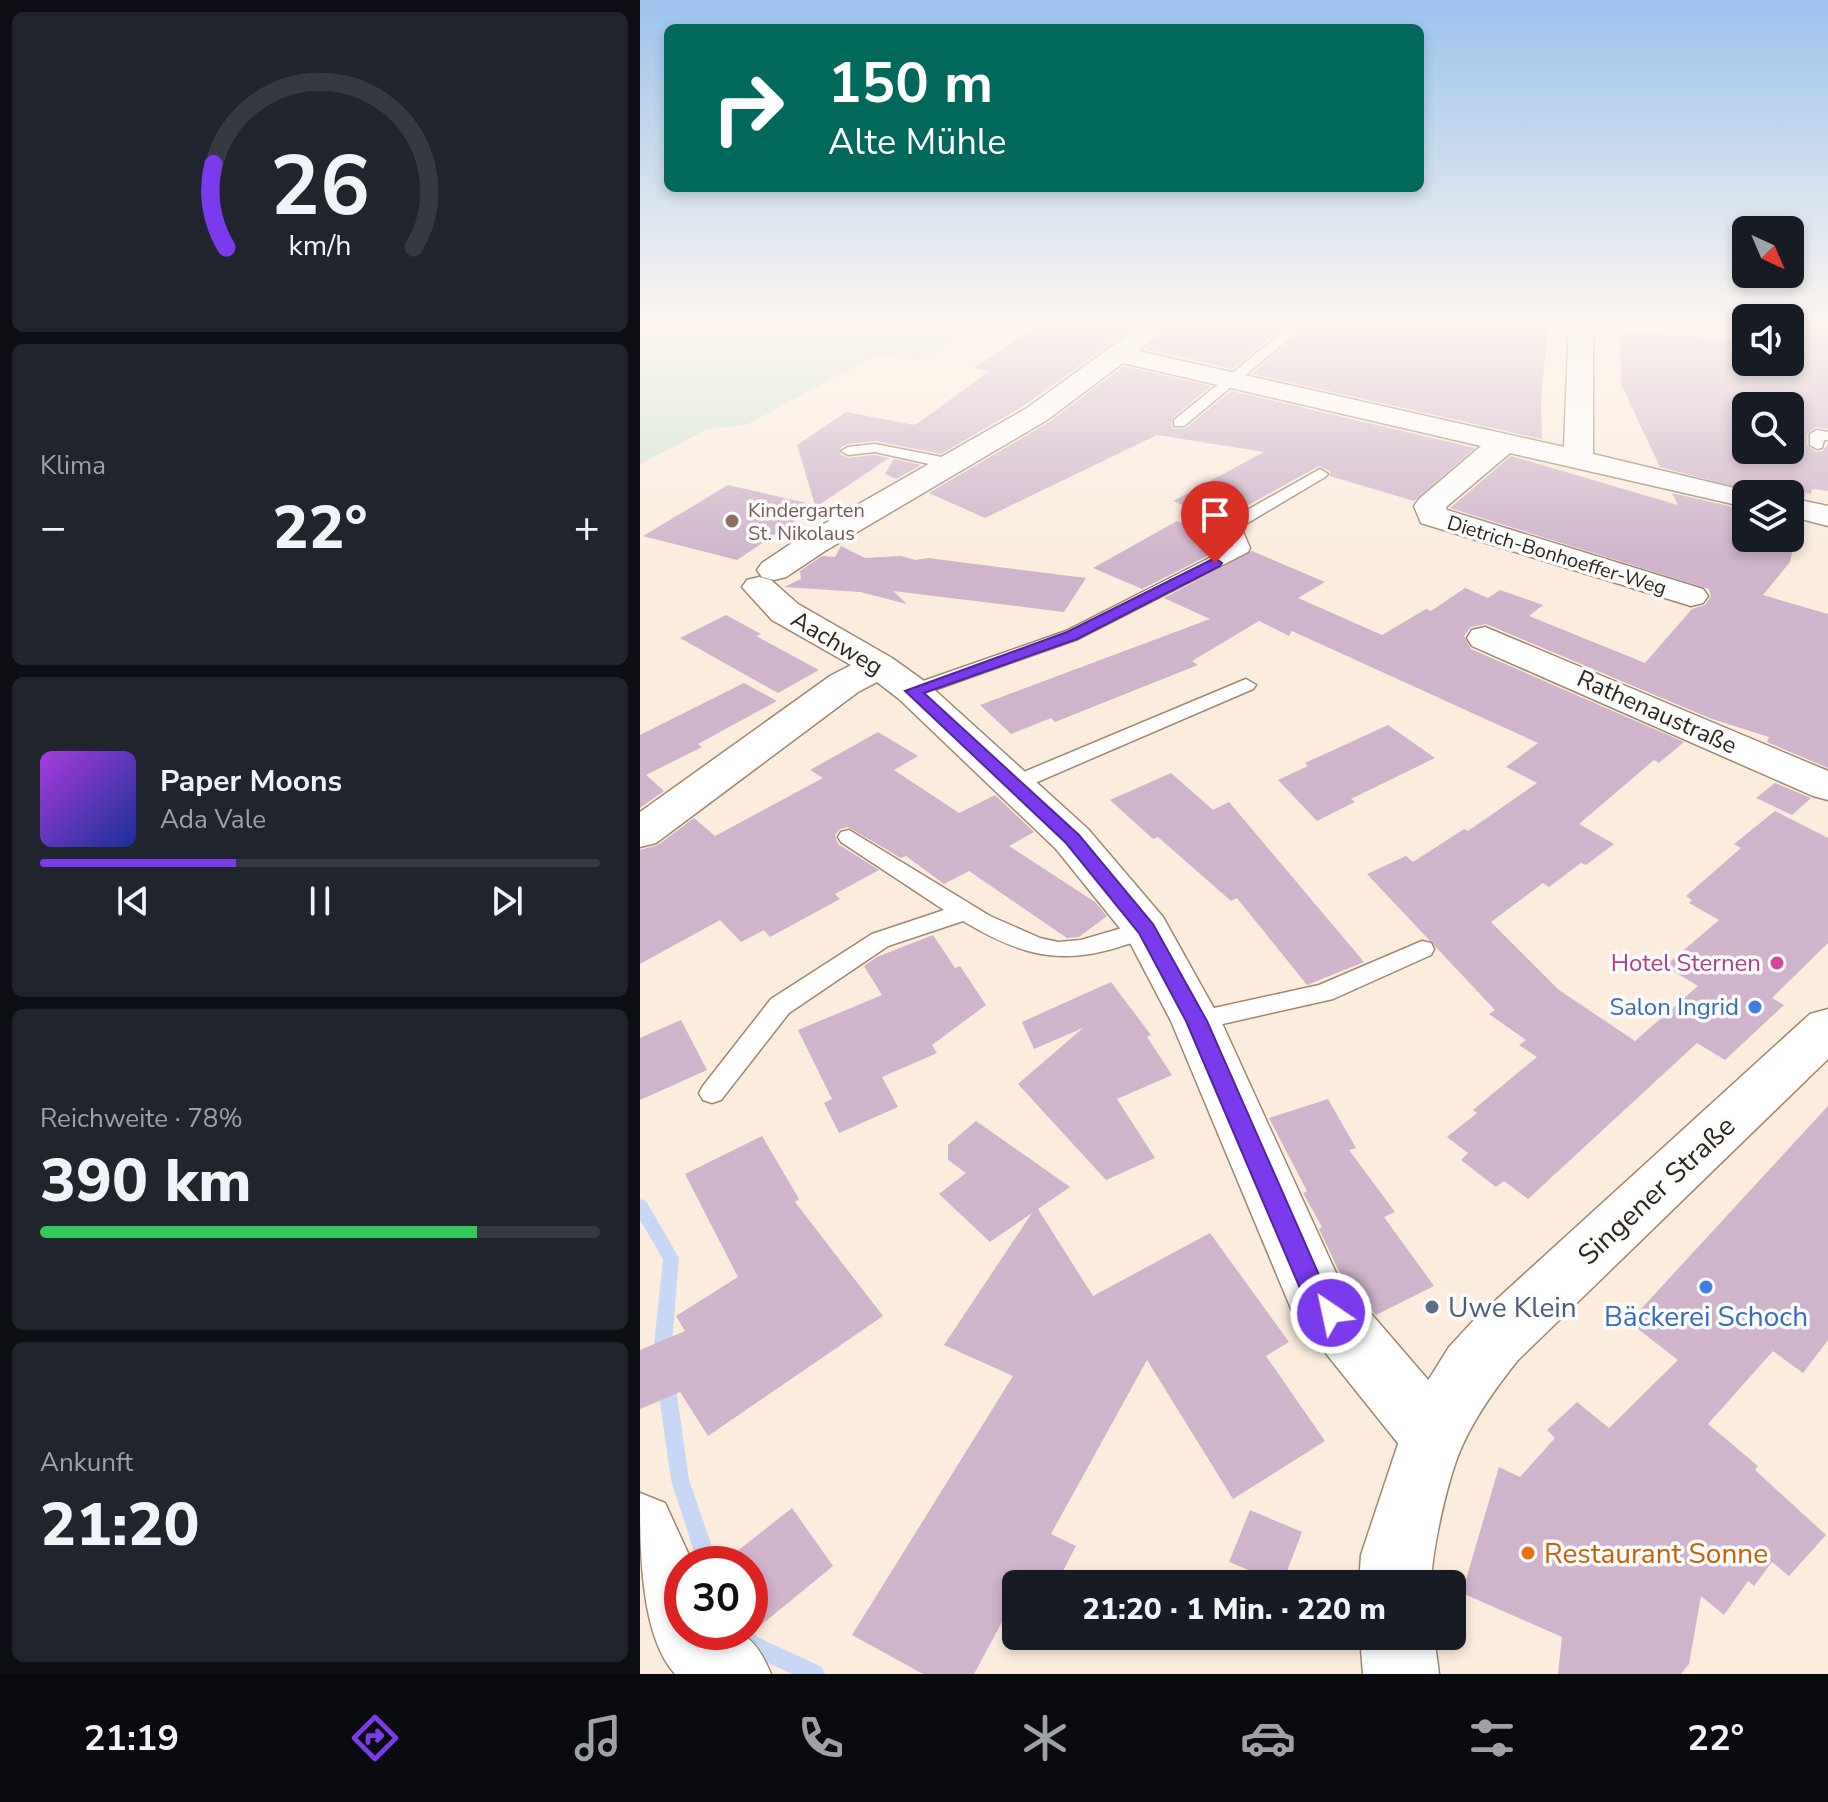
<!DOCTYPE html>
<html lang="de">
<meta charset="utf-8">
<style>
:root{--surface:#171b24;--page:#20242c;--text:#f1f3f6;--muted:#9ea1a6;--line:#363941;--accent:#7c3aed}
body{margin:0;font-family:"Nunito Sans",sans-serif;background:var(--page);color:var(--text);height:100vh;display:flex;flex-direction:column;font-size:30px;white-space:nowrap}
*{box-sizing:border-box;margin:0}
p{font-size:26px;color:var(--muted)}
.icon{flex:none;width:44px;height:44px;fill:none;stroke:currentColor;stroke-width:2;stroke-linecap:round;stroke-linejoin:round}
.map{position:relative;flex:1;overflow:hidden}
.sheet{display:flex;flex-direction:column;gap:12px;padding:12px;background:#0d0f14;width:640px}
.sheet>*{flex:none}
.hud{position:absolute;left:24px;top:24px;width:760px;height:168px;border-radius:12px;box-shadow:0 4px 12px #0003;background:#00695c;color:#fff;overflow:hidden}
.needle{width:52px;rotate:136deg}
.controls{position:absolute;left:1092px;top:216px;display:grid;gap:16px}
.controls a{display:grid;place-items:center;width:72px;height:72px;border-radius:12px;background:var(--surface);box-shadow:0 4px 12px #0003;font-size:40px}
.speed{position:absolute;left:24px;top:1546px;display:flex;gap:16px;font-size:40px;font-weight:700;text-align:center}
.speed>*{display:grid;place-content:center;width:104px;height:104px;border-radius:50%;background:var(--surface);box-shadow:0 4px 12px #0003;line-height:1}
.speed .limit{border:12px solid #d22;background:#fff;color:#111}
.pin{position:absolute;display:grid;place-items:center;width:68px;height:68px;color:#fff;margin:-82px -34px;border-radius:50% 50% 50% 0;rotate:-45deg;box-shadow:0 0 8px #0007}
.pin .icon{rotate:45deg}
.me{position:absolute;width:88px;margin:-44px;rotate:326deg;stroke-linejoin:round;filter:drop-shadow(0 0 6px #0008)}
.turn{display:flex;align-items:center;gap:28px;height:168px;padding:0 32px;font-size:36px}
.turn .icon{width:104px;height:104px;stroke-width:2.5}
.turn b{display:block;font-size:56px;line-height:68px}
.big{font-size:60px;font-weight:800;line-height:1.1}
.sheet .widget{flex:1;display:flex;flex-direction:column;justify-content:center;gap:12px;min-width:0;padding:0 28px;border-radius:12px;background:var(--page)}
.sheet .dial{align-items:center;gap:0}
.dial svg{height:208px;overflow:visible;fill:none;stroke:var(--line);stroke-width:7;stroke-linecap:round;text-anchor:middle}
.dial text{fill:var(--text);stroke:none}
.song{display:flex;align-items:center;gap:24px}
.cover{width:96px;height:96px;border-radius:12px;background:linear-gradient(135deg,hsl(280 70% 55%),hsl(230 70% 35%))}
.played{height:8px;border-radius:4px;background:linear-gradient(90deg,var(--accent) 35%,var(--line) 35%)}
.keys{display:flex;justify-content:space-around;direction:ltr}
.heat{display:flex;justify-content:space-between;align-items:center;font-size:44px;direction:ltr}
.charge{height:12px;border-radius:6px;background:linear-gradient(90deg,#34c759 78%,var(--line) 0)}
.trip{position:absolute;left:362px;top:1570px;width:464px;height:80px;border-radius:12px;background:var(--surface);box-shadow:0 4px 12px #0003;font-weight:800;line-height:80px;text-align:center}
.menu{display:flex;height:128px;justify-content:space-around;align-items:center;background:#090b0e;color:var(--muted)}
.menu .icon{width:56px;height:56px}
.menu .on{color:var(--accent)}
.menu b{font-size:36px;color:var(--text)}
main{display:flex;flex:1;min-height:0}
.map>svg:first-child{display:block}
</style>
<main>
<section class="sheet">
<div class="widget dial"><svg viewBox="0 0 100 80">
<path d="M14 69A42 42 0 1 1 86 69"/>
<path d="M14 69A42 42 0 0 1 9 37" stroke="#7c3aed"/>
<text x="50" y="56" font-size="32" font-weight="700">26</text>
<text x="50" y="72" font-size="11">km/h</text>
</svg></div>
<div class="widget"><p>Klima</p>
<div class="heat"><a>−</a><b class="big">22°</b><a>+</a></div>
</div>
<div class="widget">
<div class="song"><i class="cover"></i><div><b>Paper Moons</b><p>Ada Vale</p></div></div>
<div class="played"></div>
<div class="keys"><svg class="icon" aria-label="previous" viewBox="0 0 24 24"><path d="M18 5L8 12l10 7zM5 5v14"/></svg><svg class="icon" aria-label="pause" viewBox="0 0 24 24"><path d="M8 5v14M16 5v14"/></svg><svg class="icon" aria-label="next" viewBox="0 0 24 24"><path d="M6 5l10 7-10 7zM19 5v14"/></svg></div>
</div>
<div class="widget"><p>Reichweite · 78%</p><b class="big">390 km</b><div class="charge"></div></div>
<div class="widget"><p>Ankunft</p><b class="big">21:20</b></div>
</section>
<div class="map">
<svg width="1188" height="1674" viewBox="0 0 1188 1674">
<rect width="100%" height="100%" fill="#fbecdd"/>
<!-- green -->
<path fill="#d0e5d1" d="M 0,323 L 344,323 L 294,355 L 297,360 L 232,357 L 106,425 L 68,429 L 0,464 Z"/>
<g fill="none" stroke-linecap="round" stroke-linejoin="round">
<!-- stream -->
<path fill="#c7d7f5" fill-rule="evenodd" d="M 0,1199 L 6,1201 L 39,1258 L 31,1355 L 28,1361 L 22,1363 L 16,1361 L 13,1355 L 23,1259 L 0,1220 Z
M 26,1373 L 32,1375 L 35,1381 L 49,1480 L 78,1564 L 58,1564 L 31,1480 L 17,1381 L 20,1375 Z
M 110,1624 L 117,1637 L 182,1667 L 185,1674 L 152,1674 L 103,1651 L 94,1632 L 110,1632 Z"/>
</g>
<!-- building -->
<path fill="#cfb4cb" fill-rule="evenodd" d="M 401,323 L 499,323 L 385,405 L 301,454 L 236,441 L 208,444 L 200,448 L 200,454 L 208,458 L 235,455 L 249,458 L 97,560 L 3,536 L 88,485 L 175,505 L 157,445 L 206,412 L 275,425 L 350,371 L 334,368 Z
M 535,323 L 649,323 L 592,369 L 505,349 Z
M 671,323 L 908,323 L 901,401 L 902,439 L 612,374 Z
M 1153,323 L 1188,323 L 1188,429 L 1176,427 L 1167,434 L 1167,445 L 1176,452 L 1183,451 L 1188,443 L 1188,491 L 1172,489 L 1171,494 L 1166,493 L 1164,498 L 1150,494 L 1122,494 L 1020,467 L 981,384 L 980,332 L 1061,336 L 1061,338 L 1106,342 L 1106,362 L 1150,362 L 1150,345 L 1157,345 ZM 1106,406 L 1150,406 L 1150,450 L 1106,450 Z
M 484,366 L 571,386 L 532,418 L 531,426 L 534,429 L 546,428 L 591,391 L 835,448 L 774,501 L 690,476 L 690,471 L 679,466 L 581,520 L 533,501 L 624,452 L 517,435 L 345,518 L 289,493 L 409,422 Z
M 871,456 L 1038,505 L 1032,493 L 1106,510 L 1106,538 L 1150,538 L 1150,519 L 1159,521 L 1150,562 L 1123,595 L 1188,614 L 1188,768 L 1127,742 L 1129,737 L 1072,719 L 846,624 L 831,627 L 824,636 L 831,649 L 1044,742 L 1019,763 L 1014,760 L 939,824 L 974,844 L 946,865 L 941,863 L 909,887 L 903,883 L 851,922 L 919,990 L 995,1041 L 1058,986 L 1025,966 L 1079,920 L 1049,903 L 1052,900 L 1046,896 L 1101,848 L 1094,844 L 1135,811 L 1188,838 L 1188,943 L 1132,998 L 1144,1005 L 1085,1060 L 1057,1043 L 888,1199 L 864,1181 L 856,1187 L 821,1160 L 828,1153 L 807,1137 L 837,1113 L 833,1110 L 897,1057 L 879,1045 L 886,1040 L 849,1014 L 855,1010 L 727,874 L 766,856 L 773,862 L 824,829 L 828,831 L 897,783 L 866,767 L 898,743 L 652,631 L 649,636 L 619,621 L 552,661 L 558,665 L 415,722 L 411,718 L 371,734 L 340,705 L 570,619 L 524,598 L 612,551 L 685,582 L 658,598 L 742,635 L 786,609 L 791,611 L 825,588 L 848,598 L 860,590 L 903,605 L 889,616 L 1005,663 L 1052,609 L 1065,605 L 1071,596 L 1069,589 L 810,508 Z
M 254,459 L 281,465 L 256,479 L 245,474 Z
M 537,521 L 587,540 L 589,545 L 502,589 L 453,568 Z
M 201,546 L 225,558 L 261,556 L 275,560 L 288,558 L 446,578 L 424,612 L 253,591 L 267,604 L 220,592 L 144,587 L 161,579 L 160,571 L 182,556 L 195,557 Z
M 86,615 L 121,634 L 116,636 L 179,670 L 138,693 L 40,638 Z
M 104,683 L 137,701 L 58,744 L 62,747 L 6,775 L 24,791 L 0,808 L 0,735 Z
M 748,725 L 795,758 L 711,799 L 715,802 L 677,821 L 638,780 L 668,766 L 665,763 Z
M 238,732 L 278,756 L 254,770 L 319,813 L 355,795 L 394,832 L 369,846 L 455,902 L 467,916 L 439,937 L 427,938 L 329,871 L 304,884 L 266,856 L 261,858 L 208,827 L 200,829 L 195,835 L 198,844 L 239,870 L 195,894 L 200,899 L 130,937 L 124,930 L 101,942 L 80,920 L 0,964 L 0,850 L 18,845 L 54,818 L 75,836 L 183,778 L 170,770 Z
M 531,773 L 573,810 L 589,802 L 724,962 L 667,985 L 597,898 L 591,901 L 518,837 L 513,839 L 470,800 Z
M 1135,783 L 1171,798 L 1152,815 L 1116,798 Z
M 293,935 L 315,968 L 320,966 L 346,1005 L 292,1045 L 297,1053 L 242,1077 L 258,1107 L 199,1133 L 184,1103 L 192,1099 L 158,1030 L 242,995 L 224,966 L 237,957 Z
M 471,982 L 511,1035 L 507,1037 L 532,1075 L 477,1099 L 515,1158 L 466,1180 L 378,1084 L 443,1028 L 394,1049 L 382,1022 Z
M 41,1020 L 67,1070 L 0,1100 L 0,1038 Z
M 688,1099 L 716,1148 L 709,1150 L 755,1212 L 744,1217 L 794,1286 L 736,1315 L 699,1271 L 679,1229 L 682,1227 L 663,1193 L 667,1191 L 629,1118 Z
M 1188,1106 L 1188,1340 L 1163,1373 L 1133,1351 L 1068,1424 L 1118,1466 L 1115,1470 L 1186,1535 L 1149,1576 L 1132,1562 L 1114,1586 L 1108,1581 L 1084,1615 L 1061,1596 L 1049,1664 L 1041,1674 L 918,1674 L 922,1637 L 822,1593 L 859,1467 L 880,1477 L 915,1438 L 907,1430 L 937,1402 L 969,1428 L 1038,1360 L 989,1322 Z
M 336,1121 L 430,1187 L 398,1209 L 453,1296 L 570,1233 L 649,1342 L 626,1356 L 685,1441 L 593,1499 L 507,1360 L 411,1534 L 436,1546 L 416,1584 L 376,1584 L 376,1596 L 334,1674 L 283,1674 L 212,1635 L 373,1376 L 304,1345 L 392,1213 L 350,1242 L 299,1194 L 326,1173 L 308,1160 L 308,1145 Z
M 122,1136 L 159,1199 L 155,1202 L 243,1316 L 68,1436 L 40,1392 L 0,1409 L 0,1350 L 45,1331 L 36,1316 L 98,1277 L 45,1174 Z
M 152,1508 L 193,1566 L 110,1634 L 110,1564 L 81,1564 Z
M 610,1510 L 662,1532 L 642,1584 L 589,1562 Z"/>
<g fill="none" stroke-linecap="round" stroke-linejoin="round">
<defs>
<path id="lane" d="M 654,323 L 668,323 L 544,426 L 534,426 L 534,420 Z
M 1177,430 L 1188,432 L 1188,440 L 1184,440 L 1182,448 L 1177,449 L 1170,445 L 1170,434 Z
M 235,444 L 312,459 L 320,464 L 312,469 L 235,452 L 208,455 L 201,451 L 208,447 Z
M 680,469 L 688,474 L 685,477 L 601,527 L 610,548 L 608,552 L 438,639 L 280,695 L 273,697 L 263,691 L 266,687 L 426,631 L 593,546 L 584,525 L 586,522 Z
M 606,679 L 616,685 L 613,689 L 381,789 L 367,789 L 363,784 L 367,779 Z
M 209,830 L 350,916 L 400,938 L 418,942 L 441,940 L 506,921 L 514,923 L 518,929 C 512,939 496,942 485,945 C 420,967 380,955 323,921 L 248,946 L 149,1013 L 81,1100 L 72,1103 L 63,1100 L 59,1093 L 63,1086 L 131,999 L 232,934 L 304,910 L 201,842 L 198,837 L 201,832 Z
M 782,941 L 791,943 L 794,949 L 791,955 L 693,999 L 556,1030 L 547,1028 L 543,1021 L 547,1014 L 556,1012 L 679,985 Z"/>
<path id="street" d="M 504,323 L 532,323 L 498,351 L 924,447 L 929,323 L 953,323 L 953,454 L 1119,494 L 1106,494 L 1106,507 L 870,453 L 806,507 L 807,510 L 1063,589 L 1068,596 L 1063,603 L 1051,606 L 781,523 L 774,506 L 779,499 L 841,446 L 483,363 L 407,420 L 185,551 L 146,577 L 134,580 L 122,577 L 117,570 L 122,563 L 161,537 L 387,408 Z
M 1150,498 L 1188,506 L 1188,526 L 1150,516 Z
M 119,577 L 131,580 L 158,604 L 252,658 L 287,683 L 448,829 L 523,917 L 581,1021 L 696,1273 L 815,1411 L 825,1434 L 815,1457 L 792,1466 L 769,1457 L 652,1311 L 531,1021 L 487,937 L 416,849 L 259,699 L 237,682 L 218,692 L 16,843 L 0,847 L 0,812 L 190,676 L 211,665 L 132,620 L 102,587 L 107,580 Z
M 845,627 L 1188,771 L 1188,800 L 1173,796 L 832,646 L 827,638 L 832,630 Z
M 0,1493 L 25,1503 L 53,1564 L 42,1564 L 42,1632 C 92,1632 109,1621 131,1674 L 35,1674 C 0,1635 0,1548 0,1493 Z"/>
<path id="secondary" d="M 1188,1009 L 1188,1059 L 878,1360 C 857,1386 837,1414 823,1444 C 808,1476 792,1549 791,1584 L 719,1584 L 721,1555 L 769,1411 L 809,1347 L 834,1320 L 1170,1014 Z
M 720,1636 L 794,1636 L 799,1674 L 723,1674 Z"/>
</defs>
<!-- lane casing -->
<use href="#lane" stroke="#9d876f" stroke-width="3"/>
<!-- street casing -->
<use href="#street" stroke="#9d876f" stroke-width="3"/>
<!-- secondary casing -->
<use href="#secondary" stroke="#9d876f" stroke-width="3"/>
<!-- lane -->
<use href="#lane" fill="#fff" fill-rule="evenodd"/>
<!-- street -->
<use href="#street" fill="#fff" fill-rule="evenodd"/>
<!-- secondary -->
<use href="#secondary" fill="#fff" fill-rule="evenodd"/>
</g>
<!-- sky -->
<linearGradient id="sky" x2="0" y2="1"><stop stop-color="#9bc2ed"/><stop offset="0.58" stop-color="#fdf6f0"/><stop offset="1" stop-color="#fdf6f0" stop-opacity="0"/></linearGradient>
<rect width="1188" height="557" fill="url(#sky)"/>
<!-- route -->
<path fill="#7c3aed" stroke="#51269a" stroke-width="2" d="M 575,558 L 582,563 L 580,566 L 437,639 L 284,693 L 439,835 L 513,924 L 567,1021 L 683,1284 L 704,1313 L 700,1321 L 691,1324 L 682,1321 L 665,1300 L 546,1021 L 499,933 L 426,843 L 265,691 L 427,632 Z"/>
<!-- markers -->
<circle fill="#8d6e63" stroke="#fcfcfc" stroke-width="3" cx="92" cy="521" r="8"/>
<circle fill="#d1479c" stroke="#fcfcfc" stroke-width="3" cx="1137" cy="963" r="8"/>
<g fill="#3f7fe0" stroke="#fcfcfc" stroke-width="3">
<circle cx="1115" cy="1007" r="8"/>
<circle cx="1066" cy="1287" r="8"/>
</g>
<circle fill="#5c6f8a" stroke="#fcfcfc" stroke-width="3" cx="792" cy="1307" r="8"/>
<circle fill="#e8710a" stroke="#fcfcfc" stroke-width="3" cx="888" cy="1553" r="8"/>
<g text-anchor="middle" stroke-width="7" stroke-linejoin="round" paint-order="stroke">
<!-- far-education labels -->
<g font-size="20" fill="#785e54" stroke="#fcfcfc" text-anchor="start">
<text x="108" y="517">Kindergarten<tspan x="108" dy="23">St. Nikolaus</tspan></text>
</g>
<!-- far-street labels -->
<g font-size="20" fill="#2f261c" stroke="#fcfcfc">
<text transform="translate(917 555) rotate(17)" y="7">Dietrich-Bonhoeffer-Weg</text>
</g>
<!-- street labels -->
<g font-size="24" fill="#2f261c" stroke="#fcfcfc">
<text transform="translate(197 643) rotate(31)" y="8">Aachweg</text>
<text transform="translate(1017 712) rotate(24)" y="8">Rathenaustraße</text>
</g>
<!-- hotel labels -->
<g font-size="24" fill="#b23c85" stroke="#fcfcfc" text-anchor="end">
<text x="1121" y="971">Hotel Sternen</text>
</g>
<!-- shop labels -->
<g font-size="24" fill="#366cbe" stroke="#fcfcfc" text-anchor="end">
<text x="1099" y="1015">Salon Ingrid</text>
</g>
<!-- near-street labels -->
<g font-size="28" fill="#2f261c" stroke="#fcfcfc">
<text transform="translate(1016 1190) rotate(-43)" y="10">Singener Straße</text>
</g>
<!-- near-service labels -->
<g font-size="28" fill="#4e5e75" stroke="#fcfcfc" text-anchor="start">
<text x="808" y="1317">Uwe Klein</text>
</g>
<!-- near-shop labels -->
<g font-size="28" fill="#366cbe" stroke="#fcfcfc">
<text x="1066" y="1326">Bäckerei Schoch</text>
</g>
<!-- near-food labels -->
<g font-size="28" fill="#c56008" stroke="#fcfcfc" text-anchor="start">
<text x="904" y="1563">Restaurant Sonne</text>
</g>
</g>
</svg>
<div class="controls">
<a><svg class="needle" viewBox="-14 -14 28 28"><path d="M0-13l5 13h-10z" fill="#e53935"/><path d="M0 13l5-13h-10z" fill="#9ea1a6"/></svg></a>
<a><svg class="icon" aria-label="sound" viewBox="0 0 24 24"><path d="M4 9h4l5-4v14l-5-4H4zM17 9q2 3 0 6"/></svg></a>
<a><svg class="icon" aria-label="search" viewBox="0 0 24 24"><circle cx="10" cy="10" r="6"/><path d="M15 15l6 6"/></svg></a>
<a><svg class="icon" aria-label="layers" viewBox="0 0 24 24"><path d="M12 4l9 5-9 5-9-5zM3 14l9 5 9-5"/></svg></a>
</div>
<div class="speed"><div class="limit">30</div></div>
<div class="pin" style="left:575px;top:563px;background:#d93025"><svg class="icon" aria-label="arrive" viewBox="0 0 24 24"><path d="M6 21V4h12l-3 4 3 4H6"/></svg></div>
<svg class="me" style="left:691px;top:1313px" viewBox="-20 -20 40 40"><circle r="17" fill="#7c3aed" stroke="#fff" stroke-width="3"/><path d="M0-11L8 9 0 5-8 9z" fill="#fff"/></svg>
<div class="trip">21:20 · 1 Min. · 220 m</div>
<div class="hud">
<div class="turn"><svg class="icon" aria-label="right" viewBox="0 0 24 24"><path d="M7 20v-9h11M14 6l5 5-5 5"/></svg><div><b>150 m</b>Alte Mühle</div></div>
</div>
</div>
</main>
<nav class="menu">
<b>21:19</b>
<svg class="icon on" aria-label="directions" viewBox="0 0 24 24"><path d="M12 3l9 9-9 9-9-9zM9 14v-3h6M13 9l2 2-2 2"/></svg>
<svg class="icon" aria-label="music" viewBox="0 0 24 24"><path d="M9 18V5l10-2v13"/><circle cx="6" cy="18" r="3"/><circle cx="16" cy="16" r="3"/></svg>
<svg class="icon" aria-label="phone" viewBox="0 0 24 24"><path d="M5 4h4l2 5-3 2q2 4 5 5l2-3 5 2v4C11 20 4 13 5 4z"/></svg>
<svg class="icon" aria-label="climate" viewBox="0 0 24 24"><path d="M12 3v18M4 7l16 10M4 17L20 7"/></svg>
<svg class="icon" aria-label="car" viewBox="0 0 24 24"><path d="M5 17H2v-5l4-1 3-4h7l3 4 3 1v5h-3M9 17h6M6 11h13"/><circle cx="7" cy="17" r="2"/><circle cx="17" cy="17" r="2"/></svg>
<svg class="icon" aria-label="filters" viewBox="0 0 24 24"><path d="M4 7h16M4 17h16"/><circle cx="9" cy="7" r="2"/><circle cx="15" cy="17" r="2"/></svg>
<b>22°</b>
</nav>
